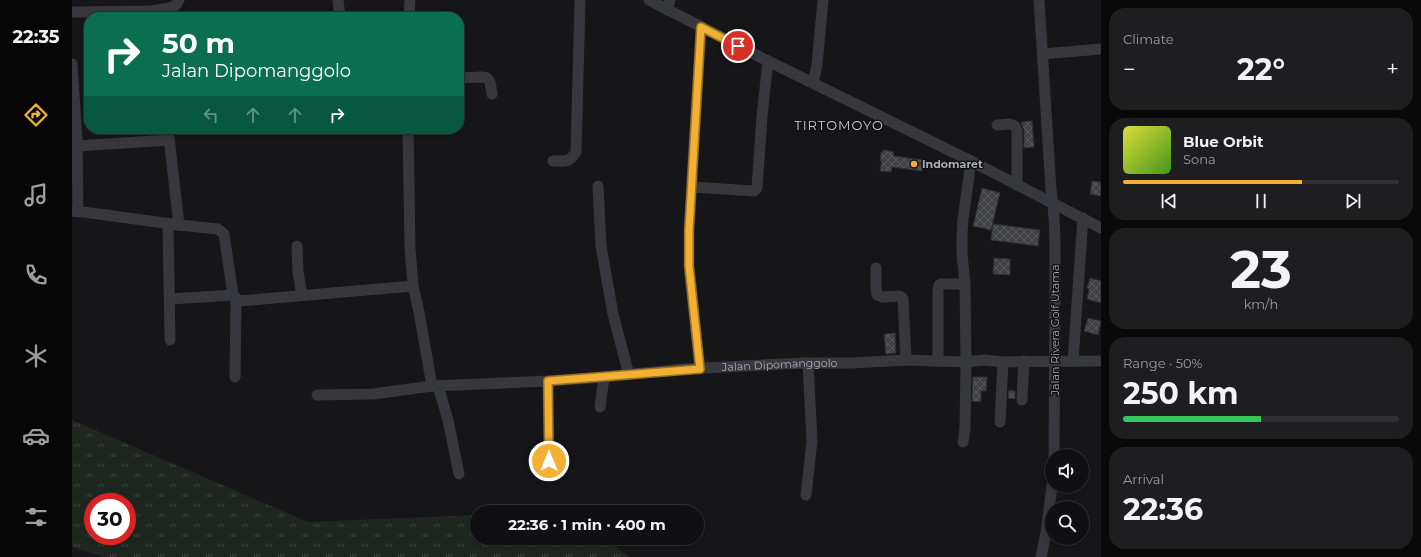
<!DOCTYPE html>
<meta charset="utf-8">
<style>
:root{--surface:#101012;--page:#1e1e20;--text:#f1f3f6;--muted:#9c9d9f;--line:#303032;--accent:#f2b134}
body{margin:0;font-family:Montserrat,sans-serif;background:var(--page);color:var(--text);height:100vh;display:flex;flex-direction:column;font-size:15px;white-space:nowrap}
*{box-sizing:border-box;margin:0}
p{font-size:13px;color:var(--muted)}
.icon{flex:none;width:22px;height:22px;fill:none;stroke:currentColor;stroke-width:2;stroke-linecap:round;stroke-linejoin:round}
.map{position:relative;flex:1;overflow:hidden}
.drawer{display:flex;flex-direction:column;gap:8px;padding:8px;background:#09090a;width:320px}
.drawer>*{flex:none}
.guide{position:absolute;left:12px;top:12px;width:380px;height:122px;border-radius:16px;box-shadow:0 2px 6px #0003,0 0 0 1px var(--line);background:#0b6e4f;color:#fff;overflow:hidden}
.tools{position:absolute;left:973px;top:449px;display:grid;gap:8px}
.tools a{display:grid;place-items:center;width:44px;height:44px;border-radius:50%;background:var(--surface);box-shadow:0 2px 6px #0003,0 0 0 1px var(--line);font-size:20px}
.speed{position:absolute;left:12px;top:493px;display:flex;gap:8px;font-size:20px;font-weight:700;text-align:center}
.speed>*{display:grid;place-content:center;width:52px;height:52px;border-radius:50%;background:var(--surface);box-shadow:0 2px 6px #0003,0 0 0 1px var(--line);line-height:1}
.speed .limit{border:6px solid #d22;background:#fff;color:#111}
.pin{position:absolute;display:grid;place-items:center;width:34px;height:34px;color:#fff;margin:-17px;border:2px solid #fff;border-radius:50%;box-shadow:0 1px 4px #0007}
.me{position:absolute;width:44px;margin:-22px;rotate:0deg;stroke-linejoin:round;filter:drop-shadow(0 0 3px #0008)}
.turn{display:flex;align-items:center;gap:14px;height:84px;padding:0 12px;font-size:18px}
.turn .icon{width:52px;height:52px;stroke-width:2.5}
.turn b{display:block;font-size:28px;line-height:34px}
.lanes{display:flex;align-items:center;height:38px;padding:0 12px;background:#0003;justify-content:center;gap:20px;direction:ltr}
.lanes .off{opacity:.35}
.big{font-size:30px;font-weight:700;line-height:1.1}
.drawer .tile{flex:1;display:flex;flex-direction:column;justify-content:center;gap:6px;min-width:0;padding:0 14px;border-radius:16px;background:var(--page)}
.drawer .dial{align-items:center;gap:0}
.dial b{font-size:52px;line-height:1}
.song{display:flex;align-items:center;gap:12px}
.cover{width:48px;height:48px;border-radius:6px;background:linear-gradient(135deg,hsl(60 70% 55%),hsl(100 70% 35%))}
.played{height:4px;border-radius:2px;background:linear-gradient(90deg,var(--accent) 65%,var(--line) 65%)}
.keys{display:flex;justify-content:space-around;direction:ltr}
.heat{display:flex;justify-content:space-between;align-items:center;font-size:22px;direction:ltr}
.charge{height:6px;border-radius:3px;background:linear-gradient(90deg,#34c759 50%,var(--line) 0)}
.trip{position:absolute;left:398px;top:505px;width:234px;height:40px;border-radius:20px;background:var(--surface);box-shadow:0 2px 6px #0003,0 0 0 1px var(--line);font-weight:700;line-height:40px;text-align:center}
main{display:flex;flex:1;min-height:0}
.tabs{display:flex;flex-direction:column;width:72px;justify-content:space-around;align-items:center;background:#060607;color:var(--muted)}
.tabs .icon{width:28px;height:28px}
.tabs .selected{color:var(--accent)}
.tabs b{font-size:18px;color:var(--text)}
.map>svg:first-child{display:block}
</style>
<main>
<nav class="tabs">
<b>22:35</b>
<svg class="icon selected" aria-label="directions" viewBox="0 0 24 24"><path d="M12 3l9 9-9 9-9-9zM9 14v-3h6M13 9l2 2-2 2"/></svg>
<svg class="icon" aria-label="music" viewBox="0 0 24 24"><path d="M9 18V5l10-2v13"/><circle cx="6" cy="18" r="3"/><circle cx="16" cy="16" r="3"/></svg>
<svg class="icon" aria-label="phone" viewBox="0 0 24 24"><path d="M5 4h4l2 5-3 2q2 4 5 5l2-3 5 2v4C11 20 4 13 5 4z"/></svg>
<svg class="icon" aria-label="climate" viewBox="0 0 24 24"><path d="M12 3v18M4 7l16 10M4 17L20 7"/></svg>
<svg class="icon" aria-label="car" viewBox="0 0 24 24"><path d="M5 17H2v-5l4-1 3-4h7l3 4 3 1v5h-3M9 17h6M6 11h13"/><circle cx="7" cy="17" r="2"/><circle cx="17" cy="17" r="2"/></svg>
<svg class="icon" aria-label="filters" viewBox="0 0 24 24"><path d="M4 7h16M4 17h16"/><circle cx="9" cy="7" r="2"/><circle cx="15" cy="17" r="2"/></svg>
</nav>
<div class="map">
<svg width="1029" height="557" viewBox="0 0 1029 557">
<defs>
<pattern id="grass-tufts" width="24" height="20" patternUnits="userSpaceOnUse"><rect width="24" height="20" fill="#1e261f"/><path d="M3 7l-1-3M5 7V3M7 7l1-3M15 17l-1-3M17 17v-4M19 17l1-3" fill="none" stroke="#3c433d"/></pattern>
<pattern id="building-cross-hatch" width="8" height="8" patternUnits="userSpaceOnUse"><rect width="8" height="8" fill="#404145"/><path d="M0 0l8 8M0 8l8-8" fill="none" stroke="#595a5e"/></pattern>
</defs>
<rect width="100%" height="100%" fill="#161618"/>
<!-- grass -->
<path fill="url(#grass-tufts)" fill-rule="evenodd" d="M 0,420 L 236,522 L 405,515 L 405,538 L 532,538 L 558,557 L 32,557 L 0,547 ZM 21,502 L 55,502 L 55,536 L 21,536 Z"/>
<!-- building -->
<path fill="url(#building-cross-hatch)" stroke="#303034" d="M 960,121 L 962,147 L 952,148 L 952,131 L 949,122 Z
M 811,150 L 822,152 L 821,156 L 852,160 L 850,171 L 820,167 L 819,172 L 808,171 L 810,161 L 808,161 L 809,152 L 811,153 Z
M 1020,181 L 1029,182 L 1029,196 L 1018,194 Z
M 910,188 L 928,193 L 919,230 L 901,226 Z
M 921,224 L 968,230 L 966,246 L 919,240 Z
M 922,258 L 938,259 L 938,275 L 921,274 Z
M 1018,278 L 1029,281 L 1029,303 L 1015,299 L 1017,289 L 1015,288 Z
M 1016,318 L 1029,321 L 1026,335 L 1012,331 Z
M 823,333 L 824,353 L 814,354 L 812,334 Z
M 901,377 L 915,377 L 914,391 L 909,391 L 909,402 L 900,401 Z
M 937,390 L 943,391 L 943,399 L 936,398 Z"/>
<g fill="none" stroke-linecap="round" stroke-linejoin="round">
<!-- minor -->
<g stroke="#37383d" stroke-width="11">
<path d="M 266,0 L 268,17"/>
<path d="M 577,0 L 696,61 L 899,161 L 1029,228"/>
<path d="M 967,0 L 979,190 C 984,222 983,256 983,288 C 983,344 982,400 982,456"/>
<path d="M 595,10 L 598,0"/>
<path d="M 0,12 L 79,11 L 98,8 L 104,5 L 107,0"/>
<path d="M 337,17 L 338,0"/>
<path d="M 971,54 L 1029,49"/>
<path d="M 0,64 L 5,140 L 6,211"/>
<path d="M 387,78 L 410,77 L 415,78 L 418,82 L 420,94"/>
<path d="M 741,83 L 745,65 L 751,0"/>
<path d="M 925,125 L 938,124 L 943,126 L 945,131 L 945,185"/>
<path d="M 96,129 L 107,225"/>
<path d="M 336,129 L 338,248 L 341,286 L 347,312 L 360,386"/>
<path d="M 5,146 L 97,140"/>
<path d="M 481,161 C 494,161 497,163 504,152 L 508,0"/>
<path d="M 526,186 L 529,246 L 541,314 L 557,375"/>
<path d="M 620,187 L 682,191 L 685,188 L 690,116 L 696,61"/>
<path d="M 0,211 L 19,213 L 107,225 L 146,229 L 152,234 L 161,295 L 167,301 L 341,286"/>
<path d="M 96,224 L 98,340"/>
<path d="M 225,246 L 226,272 L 230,295"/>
<path d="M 804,268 L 804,288 L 805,295 L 810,297 L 828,296 L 831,299 L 834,360"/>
<path d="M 98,299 L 161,295"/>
<path d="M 866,361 L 866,290 L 867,285 L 869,284 L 893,284"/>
<path d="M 1001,361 L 1011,218"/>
<path d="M 628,369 L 617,266 L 617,230 L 629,27"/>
<path d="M 163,377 L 164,299"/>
<path d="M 476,381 L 477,461"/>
<path d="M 366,386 L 376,420 L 387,474"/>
<path id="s1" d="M 245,395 L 301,394 L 360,386 L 476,381 L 532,377 L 612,369 L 732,363 L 780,363 L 834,360 L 894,362 L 913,360 L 931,362 L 1029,361"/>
<path d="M 950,400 L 952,361"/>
<path d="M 528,407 L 532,377"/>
<path d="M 928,422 L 931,362"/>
<path d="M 891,442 L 893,429 L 894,362 L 893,284 L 890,254 L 890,235 L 891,219 L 899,161"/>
<path d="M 734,495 L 740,441 L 736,363"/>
<path d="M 969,557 L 974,533 L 980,486"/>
</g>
</g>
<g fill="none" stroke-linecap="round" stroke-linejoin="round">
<defs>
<path id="route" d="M 477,461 L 476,381 L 628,369 L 617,266 L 617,230 L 629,27 L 666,46"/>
</defs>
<!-- route casing -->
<use href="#route" stroke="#9d7322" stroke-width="10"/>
<!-- route -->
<use href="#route" stroke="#f2b134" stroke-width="7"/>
</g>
<!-- markers -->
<circle fill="#f2b134" stroke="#111113" stroke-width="1.5" cx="842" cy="164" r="4"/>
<g text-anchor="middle" stroke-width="3" stroke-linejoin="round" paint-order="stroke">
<!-- poi labels -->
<g font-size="11" font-weight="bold" fill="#a8adb8" stroke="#111113" text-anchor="start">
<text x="850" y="168">Indomaret</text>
</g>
<!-- street labels -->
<g font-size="11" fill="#a8adb8" stroke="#111113">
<text transform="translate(983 330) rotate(-90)" y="4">Jalan Rivera Golf Utama</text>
<text dy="4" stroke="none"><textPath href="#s1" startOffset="464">Jalan Dipomanggolo</textPath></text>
</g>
<!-- quarter labels -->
<g font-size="13" letter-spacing="1" fill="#c9ccd4" stroke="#111113">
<text x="767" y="130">TIRTOMOYO</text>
</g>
</g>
</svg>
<div class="tools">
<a><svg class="icon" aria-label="sound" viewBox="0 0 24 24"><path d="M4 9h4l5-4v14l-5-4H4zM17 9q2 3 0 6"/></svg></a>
<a><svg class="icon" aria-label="search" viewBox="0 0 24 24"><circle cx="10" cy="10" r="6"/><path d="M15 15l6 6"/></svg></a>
</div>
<div class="speed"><div class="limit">30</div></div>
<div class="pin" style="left:666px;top:46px;background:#d93025"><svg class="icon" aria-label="arrive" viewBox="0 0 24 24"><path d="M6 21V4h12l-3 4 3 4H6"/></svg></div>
<svg class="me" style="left:477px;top:461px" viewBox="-20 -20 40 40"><circle r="17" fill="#f2b134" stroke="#fff" stroke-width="3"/><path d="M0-11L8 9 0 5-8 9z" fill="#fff"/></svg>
<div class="trip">22:36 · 1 min · 400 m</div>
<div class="guide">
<div class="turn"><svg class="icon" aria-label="right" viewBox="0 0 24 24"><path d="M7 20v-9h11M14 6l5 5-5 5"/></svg><div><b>50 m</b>Jalan Dipomanggolo</div></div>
<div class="lanes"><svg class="icon off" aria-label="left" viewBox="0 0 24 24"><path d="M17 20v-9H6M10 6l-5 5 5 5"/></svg><svg class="icon off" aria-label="ahead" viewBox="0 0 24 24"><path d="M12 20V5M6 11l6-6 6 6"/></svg><svg class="icon off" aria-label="ahead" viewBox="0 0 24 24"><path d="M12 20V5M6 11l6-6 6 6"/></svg><svg class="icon" aria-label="right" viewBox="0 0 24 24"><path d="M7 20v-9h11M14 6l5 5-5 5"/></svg></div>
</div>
</div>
<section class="drawer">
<div class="tile"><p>Climate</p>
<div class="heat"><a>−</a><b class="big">22°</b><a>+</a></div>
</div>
<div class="tile">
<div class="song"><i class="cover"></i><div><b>Blue Orbit</b><p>Sona</p></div></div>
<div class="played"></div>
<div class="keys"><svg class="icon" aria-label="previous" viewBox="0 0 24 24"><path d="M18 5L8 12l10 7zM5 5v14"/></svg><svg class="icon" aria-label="pause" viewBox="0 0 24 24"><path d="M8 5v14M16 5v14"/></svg><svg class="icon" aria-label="next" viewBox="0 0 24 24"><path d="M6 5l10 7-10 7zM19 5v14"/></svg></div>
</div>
<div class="tile dial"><b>23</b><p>km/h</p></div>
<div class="tile"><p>Range · 50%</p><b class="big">250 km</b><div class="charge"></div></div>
<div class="tile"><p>Arrival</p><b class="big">22:36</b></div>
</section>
</main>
